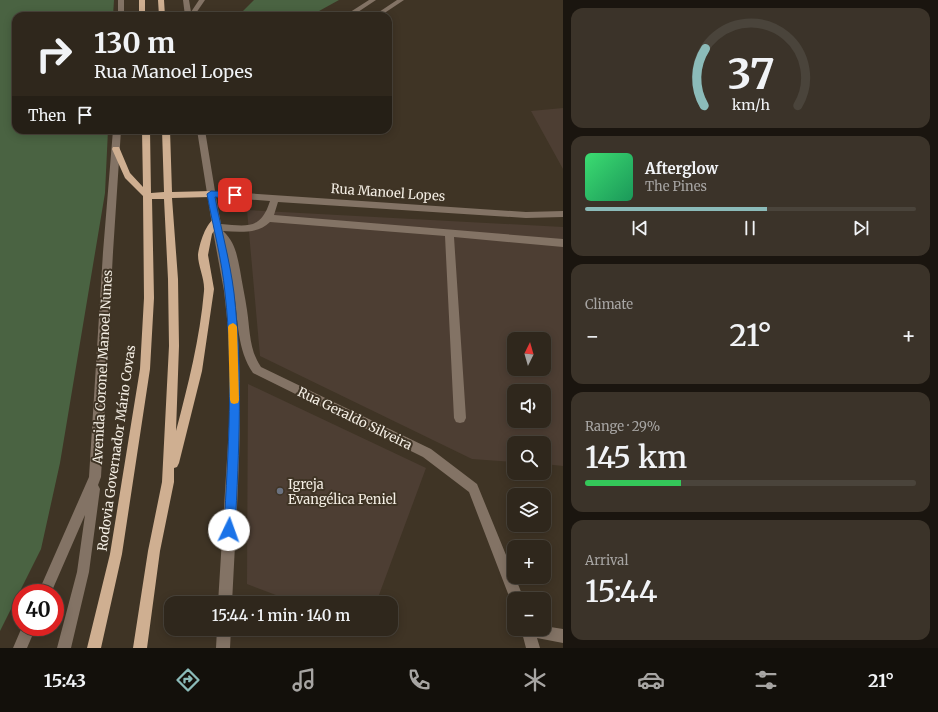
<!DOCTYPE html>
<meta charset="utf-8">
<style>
:root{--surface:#2f271c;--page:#3b3329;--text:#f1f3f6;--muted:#a7a5a3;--line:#4a443b;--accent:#8bbbb9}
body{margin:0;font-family:Merriweather,serif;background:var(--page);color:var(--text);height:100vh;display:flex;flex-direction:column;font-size:15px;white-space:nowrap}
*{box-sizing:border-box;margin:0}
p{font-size:13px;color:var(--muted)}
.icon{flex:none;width:22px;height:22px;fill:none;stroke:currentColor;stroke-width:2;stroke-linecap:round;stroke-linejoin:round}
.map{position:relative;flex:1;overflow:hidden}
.side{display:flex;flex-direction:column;gap:8px;padding:8px;background:#1a150f;width:375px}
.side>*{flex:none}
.banner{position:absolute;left:12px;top:12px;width:380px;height:122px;border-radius:12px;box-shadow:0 2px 10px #0003,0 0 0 1px var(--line);background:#2f271c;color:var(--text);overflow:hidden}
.needle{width:26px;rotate:5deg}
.controls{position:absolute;left:507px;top:332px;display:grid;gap:8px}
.controls a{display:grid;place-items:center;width:44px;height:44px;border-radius:8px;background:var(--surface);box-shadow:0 2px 10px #0003,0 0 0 1px var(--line);font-size:20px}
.speed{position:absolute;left:12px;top:584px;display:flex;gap:8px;font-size:20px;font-weight:700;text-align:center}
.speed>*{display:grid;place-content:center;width:52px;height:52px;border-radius:50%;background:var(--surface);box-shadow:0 2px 10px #0003,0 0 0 1px var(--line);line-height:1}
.speed .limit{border:6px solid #d22;background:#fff;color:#111}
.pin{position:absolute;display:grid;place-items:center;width:34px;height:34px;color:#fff;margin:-17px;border-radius:8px;box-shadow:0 2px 6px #0006}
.me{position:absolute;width:44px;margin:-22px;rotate:3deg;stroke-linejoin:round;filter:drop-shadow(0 0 3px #0008)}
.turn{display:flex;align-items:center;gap:14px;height:84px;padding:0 16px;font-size:18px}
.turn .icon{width:52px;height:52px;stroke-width:2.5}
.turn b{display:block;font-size:28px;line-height:34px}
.then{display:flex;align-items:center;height:38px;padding:0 16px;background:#0003;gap:8px;font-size:15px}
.big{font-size:30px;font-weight:600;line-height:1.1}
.side .widget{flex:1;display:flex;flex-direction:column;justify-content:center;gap:6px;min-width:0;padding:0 14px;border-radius:12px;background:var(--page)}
.side .dial{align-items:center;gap:0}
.dial svg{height:104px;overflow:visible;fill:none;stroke:var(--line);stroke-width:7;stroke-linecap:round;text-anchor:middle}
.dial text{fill:var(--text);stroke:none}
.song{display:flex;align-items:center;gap:12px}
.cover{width:48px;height:48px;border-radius:6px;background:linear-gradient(135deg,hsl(140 70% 55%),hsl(150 70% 35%))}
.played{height:4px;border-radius:2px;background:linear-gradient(90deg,var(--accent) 55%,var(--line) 55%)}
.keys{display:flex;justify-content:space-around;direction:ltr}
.heat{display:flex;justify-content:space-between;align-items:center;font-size:22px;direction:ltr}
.charge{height:6px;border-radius:3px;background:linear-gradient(90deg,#34c759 29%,var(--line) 0)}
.trip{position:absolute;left:164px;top:596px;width:234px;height:40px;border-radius:12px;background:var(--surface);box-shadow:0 2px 10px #0003,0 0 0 1px var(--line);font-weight:600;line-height:40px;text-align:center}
.menu{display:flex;height:64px;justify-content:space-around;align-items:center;background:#13100b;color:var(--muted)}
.menu .icon{width:28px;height:28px}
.menu .current{color:var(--accent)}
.menu b{font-size:18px;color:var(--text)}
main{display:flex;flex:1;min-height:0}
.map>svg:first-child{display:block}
</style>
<main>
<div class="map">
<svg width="563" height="648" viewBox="0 0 563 648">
<rect width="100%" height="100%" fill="#3f3425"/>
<!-- industrial -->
<path fill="#4d3e33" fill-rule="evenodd" d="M 563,108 L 563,169 L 531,111 Z
M 247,210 L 563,227 L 563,466 L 544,464 L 544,443 L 514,443 L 514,462 L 472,459 L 260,356 ZM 514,339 L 544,339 L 544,369 L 514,369 ZM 514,391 L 544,391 L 544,421 L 514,421 Z
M 248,384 L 426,468 L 376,603 L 297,603 L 247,584 Z"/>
<!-- green -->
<path fill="#4a6342" d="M 0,0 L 114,0 L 113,16 L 16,16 L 16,130 L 108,130 L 105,193 L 60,463 L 41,549 L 0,631 Z
M 254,0 L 339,0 L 310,16 L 238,16 Z"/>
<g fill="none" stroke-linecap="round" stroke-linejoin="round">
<!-- minor -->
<path fill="#837365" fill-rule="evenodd" d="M 118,0 L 124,0 L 124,16 L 118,16 Z
M 183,0 L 189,0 L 191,12 L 199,0 L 205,0 L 194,16 L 185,16 Z
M 369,0 L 376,0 L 352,16 L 344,16 Z
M 397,0 L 404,0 L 380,16 L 373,16 Z
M 113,130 L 121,130 L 113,252 L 101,477 L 98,485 L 100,489 L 89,572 L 71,648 L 57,648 L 77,572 L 85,515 L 51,593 L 38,593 L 89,477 L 103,252 Z
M 197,130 L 205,130 L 215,191 L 526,212 L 563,211 L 563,217 L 526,218 L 278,202 L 274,215 L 563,239 L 563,247 L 454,237 L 466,418 L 464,422 L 460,423 L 456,422 L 454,418 L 445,236 L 270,222 C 258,234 239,232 223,231 C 235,242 237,255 240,270 C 242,283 245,296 247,310 C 250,329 249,350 261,367 L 431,449 L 477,484 L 524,599 L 514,599 L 514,604 L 512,604 L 469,492 L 423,457 L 253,373 C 237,350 238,319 234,293 C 246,396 237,499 232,603 L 218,603 L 229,427 L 229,337 L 224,291 L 213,231 ZM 216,197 L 270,201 C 261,230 247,226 221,224 ZM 226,249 L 227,253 L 233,288 Z
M 544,626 L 563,629 L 563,643 L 537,638 L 540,648 L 526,648 L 521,629 L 544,629 Z
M 22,627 L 36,627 L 27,648 L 13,648 Z
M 217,629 L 231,629 L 230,648 L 216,648 Z"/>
<!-- major -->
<path fill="#cfaf91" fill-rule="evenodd" d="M 139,0 L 145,0 L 145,16 L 139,16 Z
M 158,0 L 164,0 L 165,16 L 159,16 Z
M 142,130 L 150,130 L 151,193 L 164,192 L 162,130 L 170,130 L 172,192 L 211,191 L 215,194 L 211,197 L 172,198 L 178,279 L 179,346 L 176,431 C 188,385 200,338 204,291 C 205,279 198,266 198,255 C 199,245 206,221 216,218 L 220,221 L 212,234 L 208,255 L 214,289 L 202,371 L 179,463 L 177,467 L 174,468 L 174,482 L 160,551 L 147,648 L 133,648 L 148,551 L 162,482 L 169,346 L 168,279 L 164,199 L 152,199 L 154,298 L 150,369 L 122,554 L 101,648 L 87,648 L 110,554 L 140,369 L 144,298 L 143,196 L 125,178 L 112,149 L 113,147 L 119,147 L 130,173 L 143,187 Z"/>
</g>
<!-- route -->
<path fill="#1a73e8" stroke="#114b97" d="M 211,191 L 235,192 L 238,195 L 235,198 L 215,197 C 221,229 230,261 234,293 C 243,371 239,451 235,530 L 233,534 L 229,535 L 225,534 L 224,530 C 228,451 234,372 225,293 C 222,260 213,227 207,194 Z"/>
<!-- slow -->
<path fill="#f59e0b" d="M 233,323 L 236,325 L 237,327 L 239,400 L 238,403 L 234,404 L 231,403 L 230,400 L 228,327 L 229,325 Z"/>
<!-- markers -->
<circle fill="#6b7280" stroke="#3f3425" stroke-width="1.5" cx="280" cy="491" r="4"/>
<g text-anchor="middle" stroke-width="4" stroke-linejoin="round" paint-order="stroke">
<!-- street labels -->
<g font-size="13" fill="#f3ede3" stroke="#3f3425">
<text transform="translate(388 192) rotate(4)" y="5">Rua Manoel Lopes</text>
<text transform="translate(102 367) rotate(-87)" y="5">Avenida Coronel Manoel Nunes</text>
<text transform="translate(355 418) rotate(26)" y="5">Rua Geraldo Silveira</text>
<text transform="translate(116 448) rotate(-82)" y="5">Rodovia Governador Mário Covas</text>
</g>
<!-- poi labels -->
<g font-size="13" fill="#f3ede3" stroke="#3f3425" text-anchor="start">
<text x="288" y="489">Igreja<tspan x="288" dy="15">Evangélica Peniel</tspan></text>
</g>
</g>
</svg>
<div class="controls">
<a><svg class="needle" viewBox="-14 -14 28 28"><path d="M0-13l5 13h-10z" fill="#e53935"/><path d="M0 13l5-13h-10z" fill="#a7a5a3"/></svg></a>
<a><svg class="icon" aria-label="sound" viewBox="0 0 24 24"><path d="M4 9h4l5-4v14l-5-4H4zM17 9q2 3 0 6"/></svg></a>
<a><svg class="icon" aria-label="search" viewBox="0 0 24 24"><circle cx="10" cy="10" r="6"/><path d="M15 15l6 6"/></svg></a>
<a><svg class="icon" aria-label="layers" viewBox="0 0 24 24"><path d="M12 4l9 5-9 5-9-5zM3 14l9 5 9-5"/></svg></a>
<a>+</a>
<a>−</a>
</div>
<div class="speed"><div class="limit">40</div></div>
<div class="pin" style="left:235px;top:195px;background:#d93025"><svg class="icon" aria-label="arrive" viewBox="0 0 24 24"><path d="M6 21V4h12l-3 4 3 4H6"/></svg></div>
<svg class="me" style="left:229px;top:530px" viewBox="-20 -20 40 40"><circle r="19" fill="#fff"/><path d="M0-13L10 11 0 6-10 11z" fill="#1a73e8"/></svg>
<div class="trip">15:44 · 1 min · 140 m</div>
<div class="banner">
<div class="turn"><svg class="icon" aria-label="right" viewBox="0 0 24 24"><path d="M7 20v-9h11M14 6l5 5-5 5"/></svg><div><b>130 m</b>Rua Manoel Lopes</div></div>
<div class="then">Then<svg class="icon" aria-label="arrive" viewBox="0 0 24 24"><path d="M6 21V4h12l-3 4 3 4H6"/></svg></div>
</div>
</div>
<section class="side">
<div class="widget dial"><svg viewBox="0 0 100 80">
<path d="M14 69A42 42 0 1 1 86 69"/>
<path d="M14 69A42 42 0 0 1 15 25" stroke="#8bbbb9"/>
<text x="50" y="56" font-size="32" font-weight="700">37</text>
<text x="50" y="72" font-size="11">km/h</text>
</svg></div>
<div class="widget">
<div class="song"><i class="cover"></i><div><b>Afterglow</b><p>The Pines</p></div></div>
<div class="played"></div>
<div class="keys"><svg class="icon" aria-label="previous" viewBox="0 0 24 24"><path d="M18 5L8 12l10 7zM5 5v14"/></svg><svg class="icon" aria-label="pause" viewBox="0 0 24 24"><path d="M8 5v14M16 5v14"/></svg><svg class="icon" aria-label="next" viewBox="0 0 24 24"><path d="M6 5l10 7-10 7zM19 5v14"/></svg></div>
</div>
<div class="widget"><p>Climate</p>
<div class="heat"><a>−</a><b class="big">21°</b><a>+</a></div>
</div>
<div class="widget"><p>Range · 29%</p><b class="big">145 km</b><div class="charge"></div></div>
<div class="widget"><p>Arrival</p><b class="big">15:44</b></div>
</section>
</main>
<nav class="menu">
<b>15:43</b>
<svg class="icon current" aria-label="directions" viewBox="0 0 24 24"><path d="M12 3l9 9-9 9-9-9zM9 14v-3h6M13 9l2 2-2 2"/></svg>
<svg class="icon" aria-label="music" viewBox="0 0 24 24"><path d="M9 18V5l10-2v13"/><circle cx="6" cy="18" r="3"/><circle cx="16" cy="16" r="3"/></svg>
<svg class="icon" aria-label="phone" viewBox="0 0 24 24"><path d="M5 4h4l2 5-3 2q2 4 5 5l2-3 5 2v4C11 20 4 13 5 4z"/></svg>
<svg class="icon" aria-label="climate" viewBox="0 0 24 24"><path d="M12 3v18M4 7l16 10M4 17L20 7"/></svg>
<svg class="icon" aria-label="car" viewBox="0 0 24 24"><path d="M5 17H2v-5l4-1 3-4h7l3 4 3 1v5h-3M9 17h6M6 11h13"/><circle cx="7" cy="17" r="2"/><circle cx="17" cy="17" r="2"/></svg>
<svg class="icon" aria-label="filters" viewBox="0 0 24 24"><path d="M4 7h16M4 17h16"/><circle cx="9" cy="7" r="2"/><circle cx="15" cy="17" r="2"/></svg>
<b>21°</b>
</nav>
